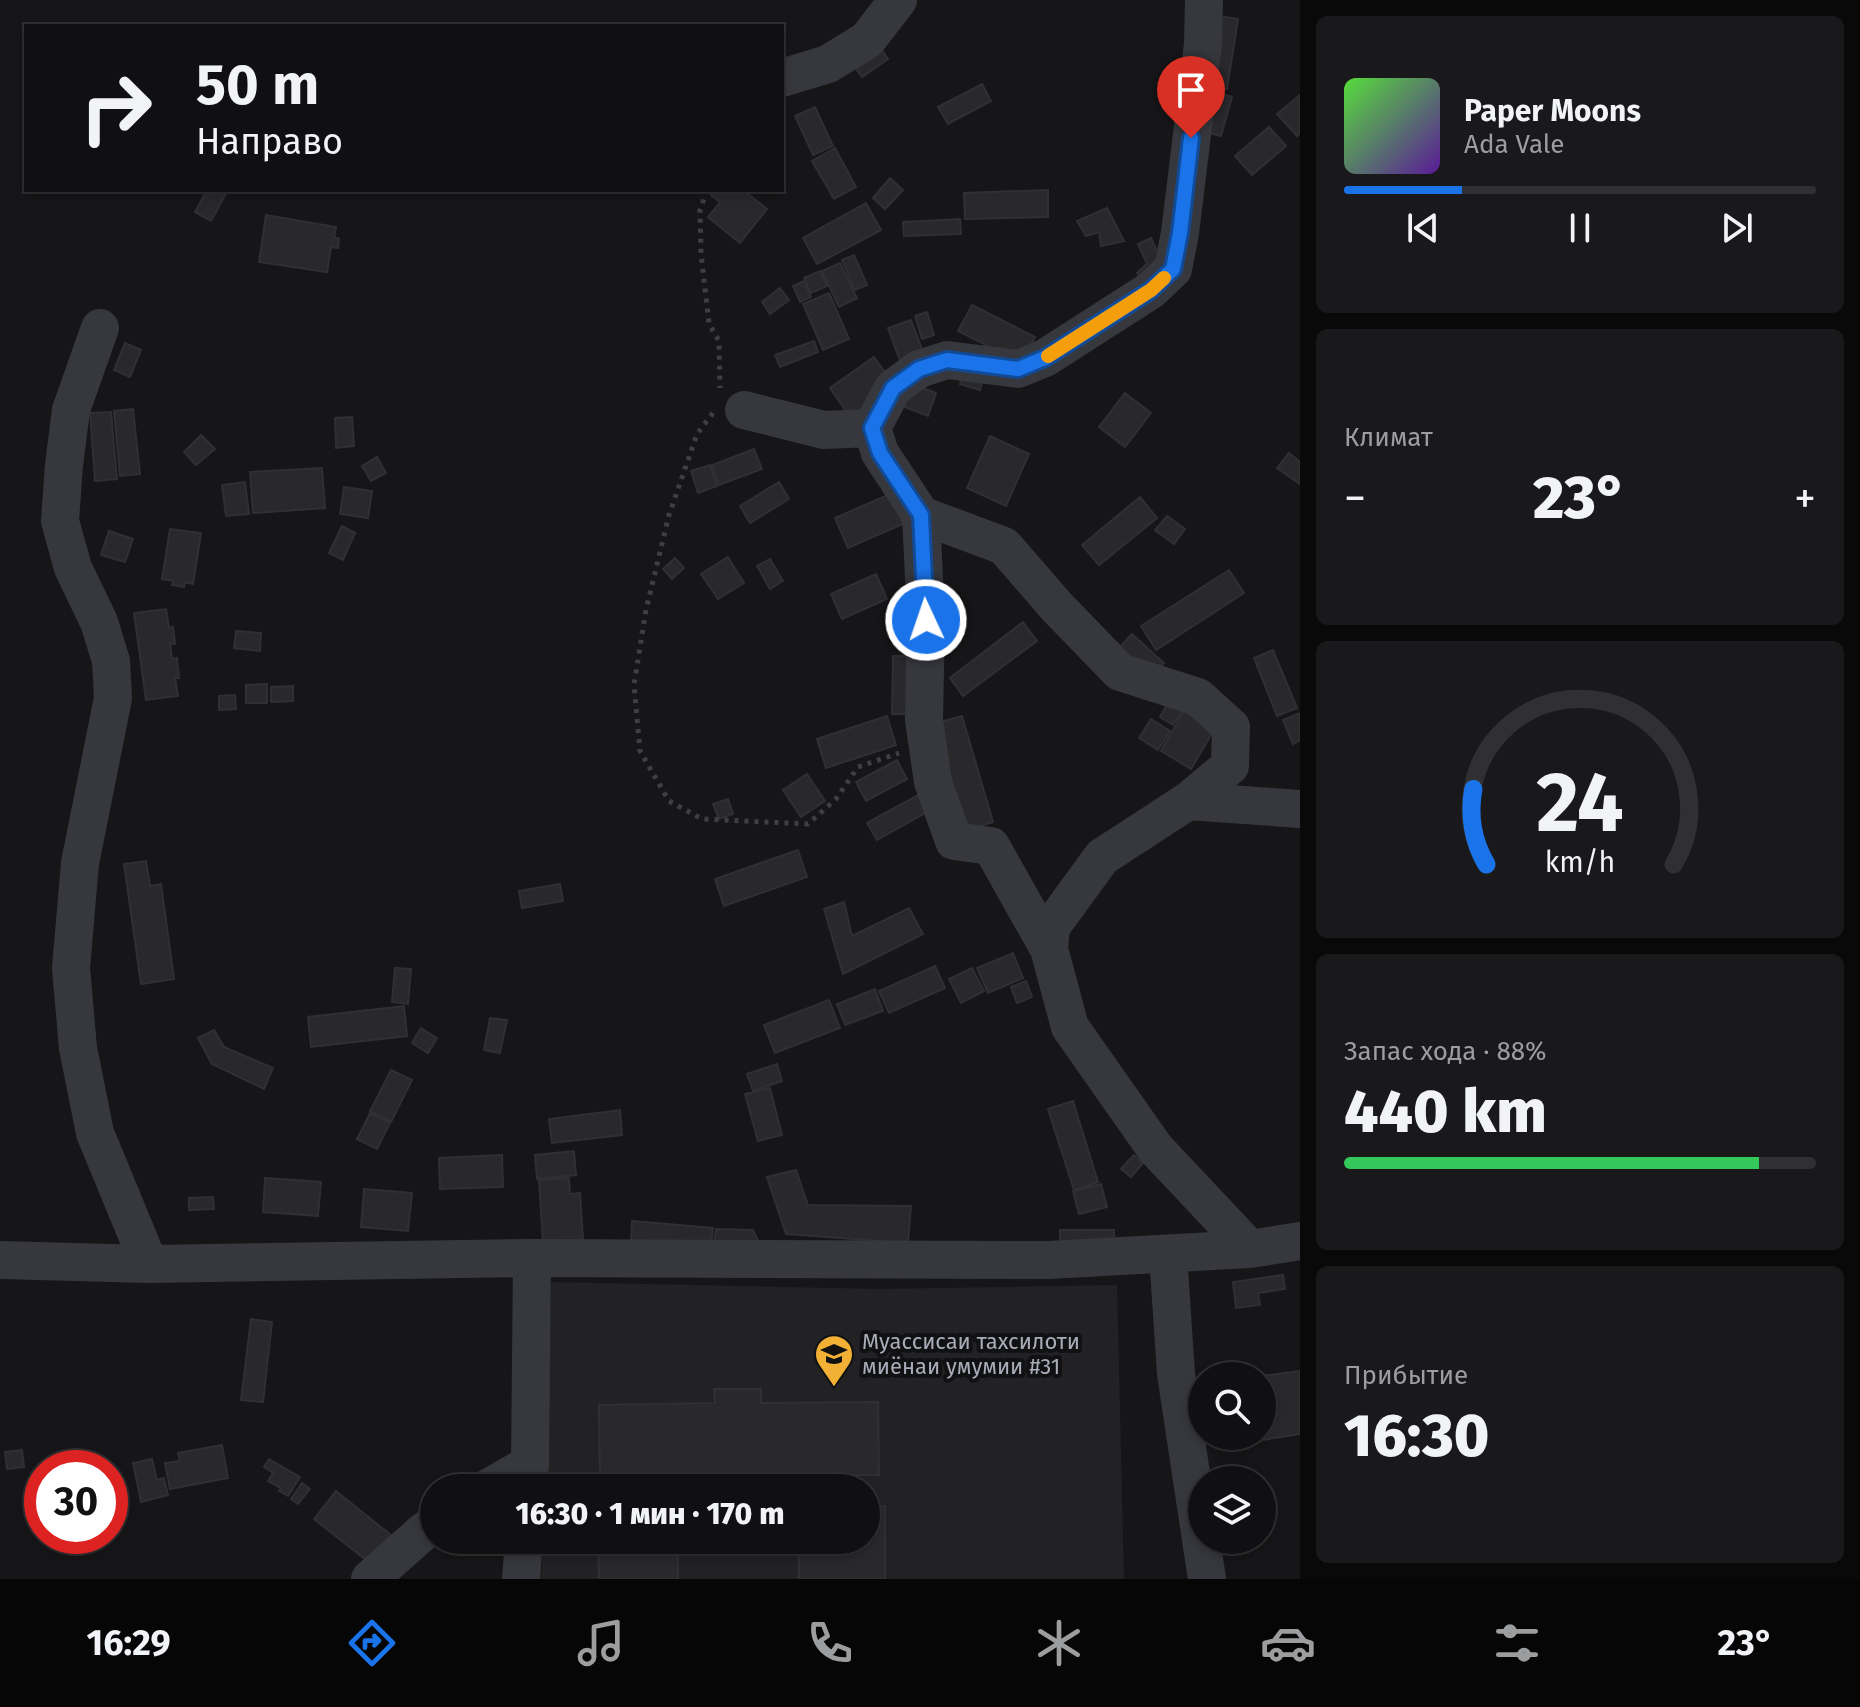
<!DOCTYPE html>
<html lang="ru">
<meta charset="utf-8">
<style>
:root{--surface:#101012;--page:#19191b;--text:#f1f3f6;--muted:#9c9d9f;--line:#303032;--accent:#1a73e8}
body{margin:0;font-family:"Fira Sans",sans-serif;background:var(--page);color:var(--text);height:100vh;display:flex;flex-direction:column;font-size:30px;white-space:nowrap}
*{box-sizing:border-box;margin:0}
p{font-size:26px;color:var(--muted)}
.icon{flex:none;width:44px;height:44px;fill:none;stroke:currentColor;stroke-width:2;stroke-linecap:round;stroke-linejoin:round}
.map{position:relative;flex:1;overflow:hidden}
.panel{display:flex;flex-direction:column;gap:16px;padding:16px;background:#09090a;width:560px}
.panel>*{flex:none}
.banner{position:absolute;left:24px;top:24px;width:760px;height:168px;border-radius:0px;box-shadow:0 4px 12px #0003,0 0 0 2px var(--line);background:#101012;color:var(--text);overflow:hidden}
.buttons{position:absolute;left:1188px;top:1362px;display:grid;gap:16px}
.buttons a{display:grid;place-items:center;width:88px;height:88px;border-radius:50%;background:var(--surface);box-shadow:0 4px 12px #0003,0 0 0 2px var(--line);font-size:40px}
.speed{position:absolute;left:24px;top:1450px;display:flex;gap:16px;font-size:40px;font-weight:700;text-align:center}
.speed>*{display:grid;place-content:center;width:104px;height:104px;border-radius:50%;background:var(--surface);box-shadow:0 4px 12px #0003,0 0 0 2px var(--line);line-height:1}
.speed .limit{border:12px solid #d22;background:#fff;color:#111}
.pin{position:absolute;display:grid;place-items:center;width:68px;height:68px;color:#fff;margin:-82px -34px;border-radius:50% 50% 50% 0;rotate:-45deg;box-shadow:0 0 8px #0007}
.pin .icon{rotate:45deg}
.me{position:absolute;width:88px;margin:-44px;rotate:357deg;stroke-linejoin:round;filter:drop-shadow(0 0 6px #0008)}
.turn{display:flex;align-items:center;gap:28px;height:168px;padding:0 40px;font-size:36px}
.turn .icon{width:104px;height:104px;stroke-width:2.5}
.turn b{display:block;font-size:56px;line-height:68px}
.big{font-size:60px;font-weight:800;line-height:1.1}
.panel .card{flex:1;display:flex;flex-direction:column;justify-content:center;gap:12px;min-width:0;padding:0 28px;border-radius:12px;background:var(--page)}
.panel .dial{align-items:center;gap:0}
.dial svg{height:208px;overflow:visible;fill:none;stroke:var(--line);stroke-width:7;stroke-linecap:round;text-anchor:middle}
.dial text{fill:var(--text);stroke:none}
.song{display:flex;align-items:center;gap:24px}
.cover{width:96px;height:96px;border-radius:12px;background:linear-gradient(135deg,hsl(110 70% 55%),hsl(270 70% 35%))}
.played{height:8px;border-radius:4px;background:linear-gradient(90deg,var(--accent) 25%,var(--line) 25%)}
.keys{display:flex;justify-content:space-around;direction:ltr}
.heat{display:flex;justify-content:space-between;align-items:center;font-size:44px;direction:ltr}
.charge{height:12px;border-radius:6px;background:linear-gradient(90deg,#34c759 88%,var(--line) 0)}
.trip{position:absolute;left:420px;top:1474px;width:460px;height:80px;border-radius:40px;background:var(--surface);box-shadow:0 4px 12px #0003,0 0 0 2px var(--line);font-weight:800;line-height:80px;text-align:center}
.tabs{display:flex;height:128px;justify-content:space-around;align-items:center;background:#060607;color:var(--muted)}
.tabs .icon{width:56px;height:56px}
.tabs .selected{color:var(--accent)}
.tabs b{font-size:36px;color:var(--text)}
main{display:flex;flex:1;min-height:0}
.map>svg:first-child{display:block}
</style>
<main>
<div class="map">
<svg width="1300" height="1579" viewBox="0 0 1300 1579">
<rect width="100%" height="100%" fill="#161618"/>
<!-- built -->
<path fill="#222225" d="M 551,1282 L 880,1289 L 1117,1285 L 1124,1579 L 541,1579 L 544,1540 L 866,1540 L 866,1488 L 546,1488 Z"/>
<!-- building -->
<path fill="#29292c" stroke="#303034" stroke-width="2" d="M 1219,16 L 1238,19 L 1227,89 L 1208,86 Z
M 877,43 L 888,59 L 862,77 L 851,62 Z
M 982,84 L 991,101 L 948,124 L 938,107 Z
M 1217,92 L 1232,97 L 1221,136 L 1206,132 Z
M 1300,95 L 1300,133 L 1297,136 L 1277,114 Z
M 815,107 L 833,146 L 813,155 L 795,116 Z
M 1269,127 L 1286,146 L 1252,175 L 1235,156 Z
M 835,148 L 856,187 L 834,199 L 812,161 Z
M 890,178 L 903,190 L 885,209 L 873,198 Z
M 207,190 L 228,190 L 211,221 L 195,212 Z
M 715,190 L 743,190 L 767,209 L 740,243 L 708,217 L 720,202 L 711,195 Z
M 1048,190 L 1048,217 L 965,219 L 964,193 Z
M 866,203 L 881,230 L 817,264 L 803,238 Z
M 1107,208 L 1124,241 L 1101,246 L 1099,232 L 1086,236 L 1077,221 Z
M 266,215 L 336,227 L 334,237 L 339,239 L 338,248 L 331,247 L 327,272 L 259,262 Z
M 960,219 L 961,234 L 904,236 L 903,222 Z
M 1151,238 L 1165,268 L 1146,285 L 1137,273 L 1147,264 L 1138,244 Z
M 854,255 L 867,285 L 855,290 L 842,260 Z
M 840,263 L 857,298 L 839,307 L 822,271 Z
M 820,271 L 827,286 L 811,293 L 804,278 Z
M 804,281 L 811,297 L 800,302 L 793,286 Z
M 780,288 L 789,300 L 770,314 L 762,302 Z
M 829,293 L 849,339 L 823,350 L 803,304 Z
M 972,305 L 1035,337 L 1022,363 L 958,331 Z
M 927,312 L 934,335 L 922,339 L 915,316 Z
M 911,320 L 926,360 L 903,369 L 888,328 Z
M 814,341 L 818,352 L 780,367 L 775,355 Z
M 125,343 L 141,350 L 130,377 L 114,370 Z
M 874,357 L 891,380 L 882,395 L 850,417 L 830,388 Z
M 964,373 L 983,379 L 980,390 L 960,384 Z
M 910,383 L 936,393 L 928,416 L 902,406 Z
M 1125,393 L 1151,413 L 1125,447 L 1099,427 Z
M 133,409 L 140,474 L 120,476 L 114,411 Z
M 111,412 L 117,479 L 95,481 L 90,413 Z
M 352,417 L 354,446 L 336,448 L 335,418 Z
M 201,435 L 215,449 L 196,465 L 184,452 Z
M 990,436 L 1029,454 L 1006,506 L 967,488 Z
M 754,449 L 762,469 L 719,485 L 712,465 Z
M 1289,453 L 1300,462 L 1300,484 L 1277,468 Z
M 377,457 L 386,473 L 371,481 L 362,466 Z
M 710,465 L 717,486 L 698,493 L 691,471 Z
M 322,468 L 325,508 L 253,513 L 250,472 Z
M 245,482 L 249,514 L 226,516 L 222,485 Z
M 779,482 L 789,499 L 750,523 L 740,506 Z
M 344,487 L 372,491 L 368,518 L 340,514 Z
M 890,494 L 903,524 L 848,548 L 835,518 Z
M 1140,497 L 1157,518 L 1099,565 L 1082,545 Z
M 1167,516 L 1185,529 L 1174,544 L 1155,530 Z
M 342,526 L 355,533 L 343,560 L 329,553 Z
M 170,529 L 201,533 L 193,584 L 185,582 L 184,587 L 172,585 L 173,581 L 162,579 Z
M 109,531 L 133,539 L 125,562 L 101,555 Z
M 728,557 L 744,583 L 718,599 L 701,574 Z
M 675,558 L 684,568 L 672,579 L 663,569 Z
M 770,559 L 783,581 L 770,589 L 757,566 Z
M 1229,570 L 1244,593 L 1156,650 L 1141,626 Z
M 876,574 L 887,599 L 842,619 L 831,594 Z
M 166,609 L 169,628 L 173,627 L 175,644 L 170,644 L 172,659 L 177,658 L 179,678 L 175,678 L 178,696 L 146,700 L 134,613 Z
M 1023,622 L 1037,641 L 963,696 L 950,678 Z
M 236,631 L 261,633 L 260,651 L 234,648 Z
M 1132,634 L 1164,663 L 1151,677 L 1119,648 Z
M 1273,650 L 1297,708 L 1277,716 L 1254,658 Z
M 893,656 L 917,656 L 916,714 L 892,714 Z
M 267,684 L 267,703 L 246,703 L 246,685 Z
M 293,686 L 293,701 L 271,702 L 271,687 Z
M 235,695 L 236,709 L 219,710 L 219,696 Z
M 1168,703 L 1182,711 L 1173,725 L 1160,717 Z
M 1184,711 L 1215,728 L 1191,769 L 1161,751 Z
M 1300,713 L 1300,740 L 1293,744 L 1283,720 Z
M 887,716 L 896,745 L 826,768 L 817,739 Z
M 962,716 L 993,822 L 966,830 L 934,724 Z
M 1151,719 L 1170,731 L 1158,750 L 1139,738 Z
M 897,760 L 907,779 L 866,801 L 856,782 Z
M 807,774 L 825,801 L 801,817 L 783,790 Z
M 918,795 L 927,812 L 877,840 L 867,823 Z
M 728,799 L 733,814 L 719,819 L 713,804 Z
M 798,850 L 807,877 L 724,906 L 715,879 Z
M 146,861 L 150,886 L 161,884 L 174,979 L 141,984 L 124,864 Z
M 560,884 L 563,901 L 522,908 L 519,891 Z
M 844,902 L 852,936 L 909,908 L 923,934 L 843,974 L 824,909 Z
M 1013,953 L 1023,978 L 988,993 L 977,968 Z
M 935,966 L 945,988 L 889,1013 L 879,991 Z
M 395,968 L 411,969 L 408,1004 L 392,1002 Z
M 972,968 L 984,991 L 961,1003 L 949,979 Z
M 1026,981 L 1032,997 L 1017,1003 L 1011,987 Z
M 875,989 L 883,1011 L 845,1025 L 837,1004 Z
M 829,1000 L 840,1028 L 775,1053 L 764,1025 Z
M 404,1006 L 407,1036 L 311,1047 L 308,1017 Z
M 490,1018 L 507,1020 L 500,1053 L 484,1050 Z
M 421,1028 L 437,1038 L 428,1053 L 412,1043 Z
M 214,1030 L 224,1047 L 273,1068 L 264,1089 L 212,1064 L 198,1038 Z
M 777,1064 L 782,1081 L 753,1091 L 747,1074 Z
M 391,1070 L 412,1080 L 391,1122 L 370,1111 Z
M 770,1088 L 782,1135 L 758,1141 L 745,1094 Z
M 1073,1101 L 1098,1182 L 1074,1190 L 1048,1109 Z
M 620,1110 L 622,1135 L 552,1143 L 549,1119 Z
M 370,1113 L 390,1123 L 377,1149 L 357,1139 Z
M 574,1151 L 576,1175 L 537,1179 L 535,1155 Z
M 502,1155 L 503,1187 L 440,1189 L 439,1158 Z
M 1134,1155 L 1143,1163 L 1131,1177 L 1121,1169 Z
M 796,1170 L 808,1205 L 911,1206 L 908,1243 L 786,1234 L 767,1177 Z
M 265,1178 L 321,1182 L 318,1216 L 263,1212 Z
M 569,1178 L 570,1194 L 580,1193 L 583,1240 L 543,1242 L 539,1180 Z
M 1101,1184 L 1107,1207 L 1079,1214 L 1073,1191 Z
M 364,1189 L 412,1193 L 408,1231 L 361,1227 Z
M 213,1197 L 214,1209 L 189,1210 L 189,1198 Z
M 632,1221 L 713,1228 L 711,1250 L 631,1244 Z
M 716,1229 L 753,1230 L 762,1249 L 714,1246 Z
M 1060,1230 L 1114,1230 L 1114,1248 L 1060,1248 Z
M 1283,1275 L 1285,1289 L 1258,1293 L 1260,1305 L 1236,1308 L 1233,1282 Z
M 251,1319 L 272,1322 L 263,1402 L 241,1400 Z
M 1300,1371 L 1300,1434 L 1249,1442 L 1248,1436 L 1262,1436 L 1262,1376 Z
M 714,1389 L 761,1389 L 761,1403 L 878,1402 L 879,1475 L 771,1476 L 771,1488 L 706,1488 L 706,1478 L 600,1479 L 599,1405 L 715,1403 Z
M 222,1445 L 228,1478 L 170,1489 L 165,1463 L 180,1461 L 178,1453 Z
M 22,1450 L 24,1467 L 7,1469 L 5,1452 Z
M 152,1459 L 157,1480 L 164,1478 L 168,1495 L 141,1502 L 133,1463 Z
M 269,1459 L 300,1477 L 288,1496 L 279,1491 L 281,1488 L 268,1481 L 273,1473 L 264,1467 Z
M 302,1483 L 310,1489 L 298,1504 L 291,1499 Z
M 336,1491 L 392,1536 L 370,1563 L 314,1519 Z
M 866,1506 L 885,1506 L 885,1579 L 799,1579 L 799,1540 L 866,1540 Z
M 598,1540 L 678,1540 L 678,1579 L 599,1579 Z"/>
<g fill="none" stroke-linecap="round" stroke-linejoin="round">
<!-- path -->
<path stroke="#3d3f44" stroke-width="5" stroke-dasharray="4 6" stroke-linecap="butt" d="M 707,190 L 700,210 L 701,253 L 709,324 L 719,341 L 720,388
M 713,413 L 697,434 L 669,515 L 646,610 L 634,685 L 640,751 L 669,801 L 702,819 L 808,824 L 836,799 L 858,767 L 899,753"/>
<!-- minor -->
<path stroke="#37383d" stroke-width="38" d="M 1204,0 L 1203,44 L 1180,233 L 1173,269 L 1151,290 L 1045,358 L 1018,369 L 947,360 L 919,369 L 893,388 L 872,428 L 880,453 L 921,515 L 926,620 L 924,720 L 933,782 L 954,841 L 991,846 L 1049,949 L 1070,1027 L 1155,1148 L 1250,1249
M 782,78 L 828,64 L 867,40 L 898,0
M 100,328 L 71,410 L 64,465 L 60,521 L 73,568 L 99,622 L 111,661 L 113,698 L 80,863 L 71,968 L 78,1048 L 95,1133 L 149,1264
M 744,410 L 824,430 L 872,428
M 921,515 L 1004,546 L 1056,606 L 1120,672 L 1198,697 L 1231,727 L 1230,766 L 1188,801 L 1102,857 L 1051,927 L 1049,949
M 1188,801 L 1300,809
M 1168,1254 L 1176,1374 L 1207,1579
M 0,1260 L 149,1264 L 532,1258 L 1048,1260 L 1250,1249 L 1300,1241
M 488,1488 L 530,1464
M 528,1488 L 530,1464 L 532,1258
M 370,1579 L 424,1531 L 434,1524
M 521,1579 L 524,1540"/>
</g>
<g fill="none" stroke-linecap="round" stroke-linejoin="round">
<defs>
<path id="route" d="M 926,620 L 921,515 L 880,453 L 872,428 L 893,388 L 919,369 L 947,360 L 1018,369 L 1045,358 L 1151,290 L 1173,269 L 1180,233 L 1191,138"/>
</defs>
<!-- route casing -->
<use href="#route" stroke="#114b97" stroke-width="20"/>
<!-- route -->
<use href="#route" stroke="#1a73e8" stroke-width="14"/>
<!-- slow -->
<path stroke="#f59e0b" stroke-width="14" d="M 1048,356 L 1151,290 L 1164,278"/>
</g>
<!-- icons -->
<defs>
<symbol id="school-pin" viewBox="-11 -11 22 30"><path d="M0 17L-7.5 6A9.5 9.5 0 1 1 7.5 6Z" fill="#f2b134" stroke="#111113"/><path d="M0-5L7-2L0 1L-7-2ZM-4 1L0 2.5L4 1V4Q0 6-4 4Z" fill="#111"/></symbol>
</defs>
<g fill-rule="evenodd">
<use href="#school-pin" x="812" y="1332" width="44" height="60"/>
</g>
<g text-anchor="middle" stroke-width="8" stroke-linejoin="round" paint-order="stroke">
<!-- poi labels -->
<g font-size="22" fill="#a8adb8" stroke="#111113" text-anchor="start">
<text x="862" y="1349">Муассисаи тахсилоти<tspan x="862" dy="25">миёнаи умумии #31</tspan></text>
</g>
</g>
</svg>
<div class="buttons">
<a><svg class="icon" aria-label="search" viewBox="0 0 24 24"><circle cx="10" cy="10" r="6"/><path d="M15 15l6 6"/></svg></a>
<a><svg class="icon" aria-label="layers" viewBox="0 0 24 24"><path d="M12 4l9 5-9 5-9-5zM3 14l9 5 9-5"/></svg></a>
</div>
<div class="speed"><div class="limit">30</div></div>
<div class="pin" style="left:1191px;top:138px;background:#d93025"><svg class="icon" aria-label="arrive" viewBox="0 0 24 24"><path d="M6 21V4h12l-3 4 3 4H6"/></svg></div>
<svg class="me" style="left:926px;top:620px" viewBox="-20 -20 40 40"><circle r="17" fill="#1a73e8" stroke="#fff" stroke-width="3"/><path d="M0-11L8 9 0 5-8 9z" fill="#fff"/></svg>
<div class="trip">16:30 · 1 мин · 170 m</div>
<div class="banner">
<div class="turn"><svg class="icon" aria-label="right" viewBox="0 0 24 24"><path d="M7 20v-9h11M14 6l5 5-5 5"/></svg><div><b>50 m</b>Направо</div></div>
</div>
</div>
<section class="panel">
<div class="card">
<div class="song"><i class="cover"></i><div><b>Paper Moons</b><p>Ada Vale</p></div></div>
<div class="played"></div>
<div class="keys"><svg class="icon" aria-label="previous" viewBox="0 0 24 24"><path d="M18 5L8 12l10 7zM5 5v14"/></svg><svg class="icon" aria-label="pause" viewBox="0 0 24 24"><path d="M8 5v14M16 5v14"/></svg><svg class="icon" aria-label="next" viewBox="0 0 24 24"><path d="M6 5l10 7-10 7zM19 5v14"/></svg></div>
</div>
<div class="card"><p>Климат</p>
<div class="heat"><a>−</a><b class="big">23°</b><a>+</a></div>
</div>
<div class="card dial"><svg viewBox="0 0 100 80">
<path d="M14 69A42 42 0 1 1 86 69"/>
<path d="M14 69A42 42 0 0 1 9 40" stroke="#1a73e8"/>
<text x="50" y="56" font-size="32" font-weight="700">24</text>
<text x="50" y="72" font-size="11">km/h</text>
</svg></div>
<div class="card"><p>Запас хода · 88%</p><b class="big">440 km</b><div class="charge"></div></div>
<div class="card"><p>Прибытие</p><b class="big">16:30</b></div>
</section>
</main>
<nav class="tabs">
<b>16:29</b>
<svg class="icon selected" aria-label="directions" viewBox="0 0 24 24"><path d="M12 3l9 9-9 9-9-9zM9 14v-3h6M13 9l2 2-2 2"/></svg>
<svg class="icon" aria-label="music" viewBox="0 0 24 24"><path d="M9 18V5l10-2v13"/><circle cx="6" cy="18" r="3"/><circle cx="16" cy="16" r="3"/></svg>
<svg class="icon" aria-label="phone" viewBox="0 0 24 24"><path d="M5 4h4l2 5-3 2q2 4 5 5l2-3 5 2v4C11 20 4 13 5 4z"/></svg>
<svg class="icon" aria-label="climate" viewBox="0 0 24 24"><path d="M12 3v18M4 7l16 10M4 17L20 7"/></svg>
<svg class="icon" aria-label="car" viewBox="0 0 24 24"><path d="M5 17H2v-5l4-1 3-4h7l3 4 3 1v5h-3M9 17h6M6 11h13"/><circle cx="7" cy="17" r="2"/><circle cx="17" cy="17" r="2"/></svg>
<svg class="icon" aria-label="filters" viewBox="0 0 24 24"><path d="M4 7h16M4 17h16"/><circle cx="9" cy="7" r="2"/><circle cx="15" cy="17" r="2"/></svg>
<b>23°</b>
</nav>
